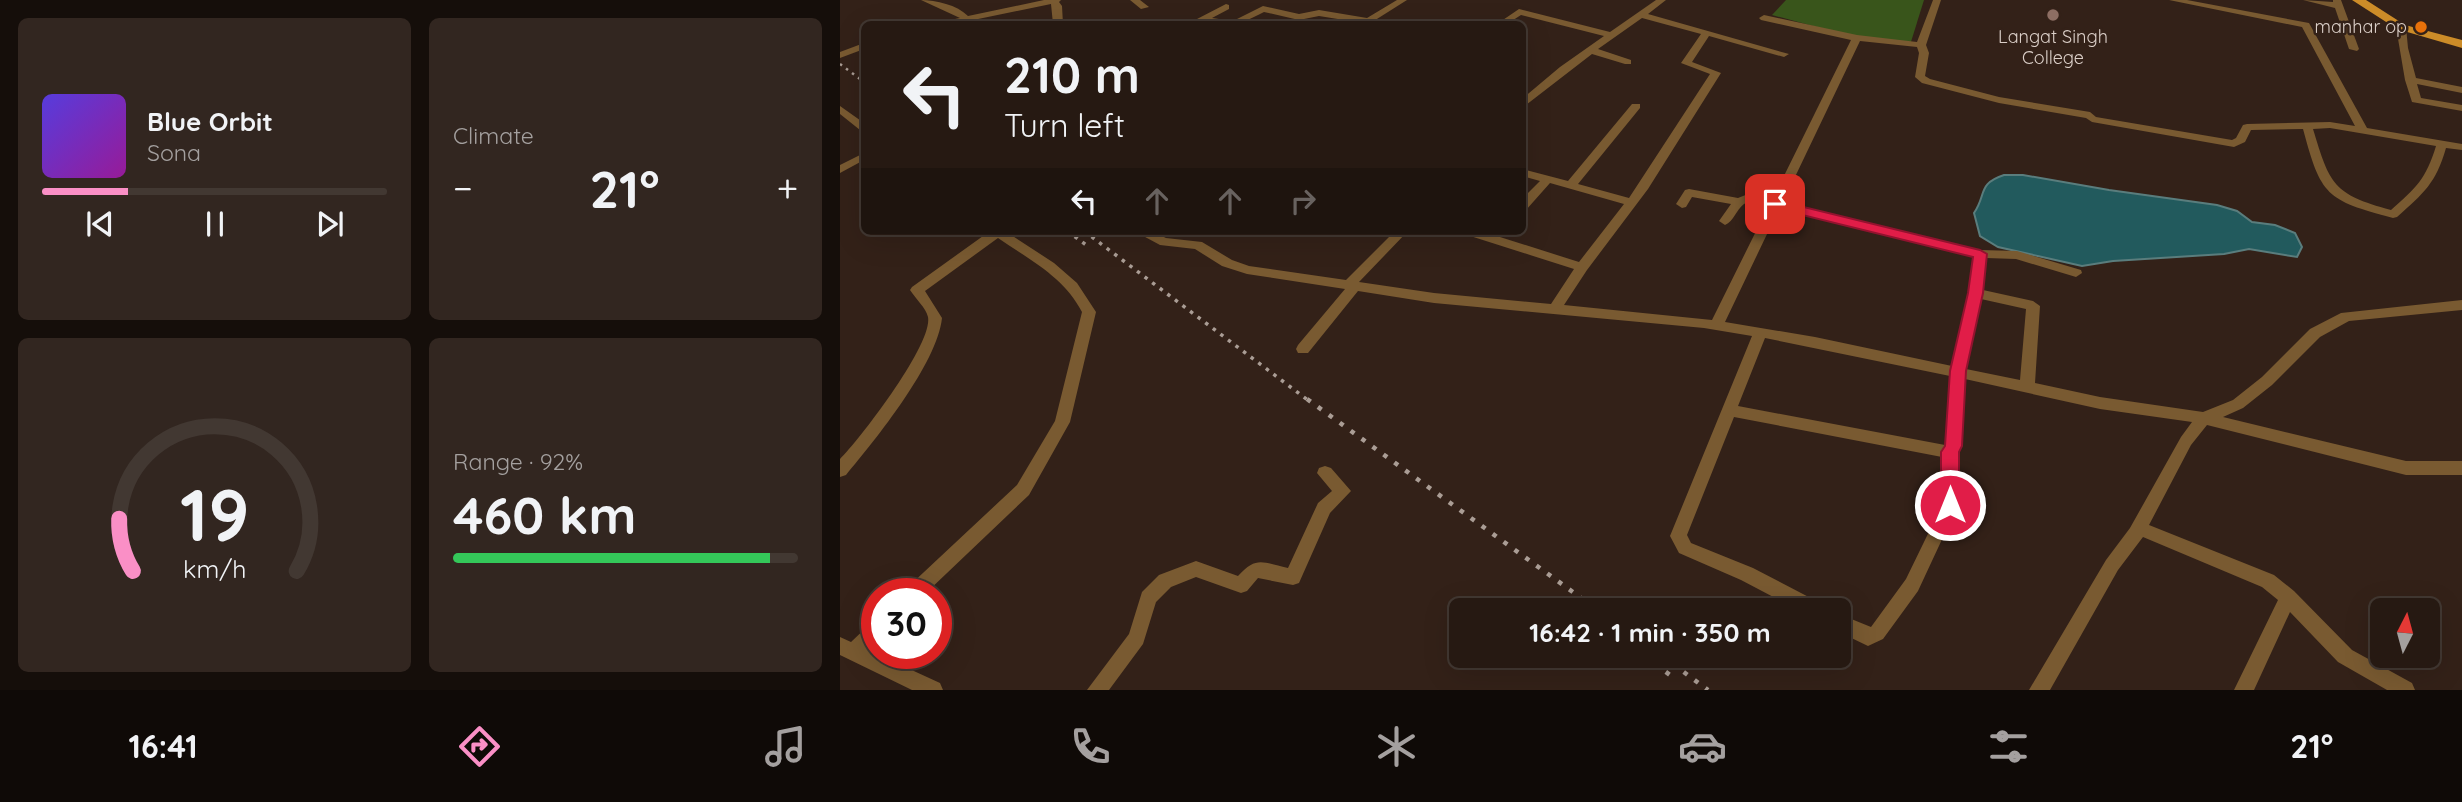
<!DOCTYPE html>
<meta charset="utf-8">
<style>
:root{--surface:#261912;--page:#322620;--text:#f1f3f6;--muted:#a4a09f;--line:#423832;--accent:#fa8fc6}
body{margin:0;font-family:Quicksand,sans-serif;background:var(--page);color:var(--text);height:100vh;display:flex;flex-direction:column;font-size:26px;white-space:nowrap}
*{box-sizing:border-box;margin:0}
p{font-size:23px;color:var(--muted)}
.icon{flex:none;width:38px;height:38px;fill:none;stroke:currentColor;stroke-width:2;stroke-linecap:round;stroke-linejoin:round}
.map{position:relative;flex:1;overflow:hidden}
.panel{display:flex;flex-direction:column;gap:18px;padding:18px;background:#150e0a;width:840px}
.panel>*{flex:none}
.guide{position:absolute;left:21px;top:21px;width:665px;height:214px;border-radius:10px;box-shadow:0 7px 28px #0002,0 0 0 2px var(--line);background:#261912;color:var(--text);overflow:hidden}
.needle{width:46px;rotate:6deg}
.tools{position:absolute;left:1530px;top:598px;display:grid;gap:14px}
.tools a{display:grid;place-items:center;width:70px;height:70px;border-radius:10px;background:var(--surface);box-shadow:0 7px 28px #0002,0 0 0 2px var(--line);font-size:35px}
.speed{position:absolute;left:21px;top:578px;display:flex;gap:14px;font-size:35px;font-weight:700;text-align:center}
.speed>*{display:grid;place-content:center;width:91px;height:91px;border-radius:50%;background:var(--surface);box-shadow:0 7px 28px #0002,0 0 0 2px var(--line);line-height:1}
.speed .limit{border:10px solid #d22;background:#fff;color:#111}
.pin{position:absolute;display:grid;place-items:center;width:60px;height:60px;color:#fff;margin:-30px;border-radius:14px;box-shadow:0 4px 10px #0006}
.me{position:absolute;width:77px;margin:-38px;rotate:0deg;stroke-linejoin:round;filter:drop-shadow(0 0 5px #0008)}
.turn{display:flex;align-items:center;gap:24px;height:147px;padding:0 28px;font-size:32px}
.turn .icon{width:91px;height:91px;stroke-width:2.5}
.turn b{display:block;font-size:49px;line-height:60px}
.lanes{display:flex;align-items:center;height:66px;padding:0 28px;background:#0003;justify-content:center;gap:35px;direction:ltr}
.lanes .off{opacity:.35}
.big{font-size:52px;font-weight:700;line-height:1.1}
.panel .widget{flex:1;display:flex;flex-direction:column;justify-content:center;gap:10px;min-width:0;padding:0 24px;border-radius:10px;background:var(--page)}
.panel .dial{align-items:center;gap:0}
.dial svg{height:182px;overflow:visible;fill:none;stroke:var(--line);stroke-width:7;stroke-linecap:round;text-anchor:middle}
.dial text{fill:var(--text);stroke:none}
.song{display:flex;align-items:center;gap:21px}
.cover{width:84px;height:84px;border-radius:10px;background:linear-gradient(135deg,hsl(250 70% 55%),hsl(300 70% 35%))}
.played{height:7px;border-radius:4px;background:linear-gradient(90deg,var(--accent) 25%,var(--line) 25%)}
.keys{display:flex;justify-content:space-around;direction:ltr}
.heat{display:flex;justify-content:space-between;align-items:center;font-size:38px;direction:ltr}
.charge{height:10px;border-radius:5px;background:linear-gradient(90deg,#34c759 92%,var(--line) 0)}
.panel .tiles{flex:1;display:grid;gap:18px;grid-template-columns:repeat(2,1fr)}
.trip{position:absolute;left:609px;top:598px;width:402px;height:70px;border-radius:10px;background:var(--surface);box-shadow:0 7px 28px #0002,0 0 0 2px var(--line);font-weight:700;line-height:70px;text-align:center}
.tabs{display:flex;height:112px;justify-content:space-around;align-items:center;background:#0f0a07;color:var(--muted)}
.tabs .icon{width:49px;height:49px}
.tabs .current{color:var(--accent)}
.tabs b{font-size:32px;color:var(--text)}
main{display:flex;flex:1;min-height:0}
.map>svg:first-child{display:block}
</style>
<main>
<section class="panel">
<div class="tiles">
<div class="widget">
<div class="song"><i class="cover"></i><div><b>Blue Orbit</b><p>Sona</p></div></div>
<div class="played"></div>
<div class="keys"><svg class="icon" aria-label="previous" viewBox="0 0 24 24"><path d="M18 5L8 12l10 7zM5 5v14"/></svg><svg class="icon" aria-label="pause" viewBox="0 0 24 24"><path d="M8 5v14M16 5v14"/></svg><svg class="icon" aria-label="next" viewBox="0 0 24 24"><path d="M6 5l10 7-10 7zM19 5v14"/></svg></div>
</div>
<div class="widget"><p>Climate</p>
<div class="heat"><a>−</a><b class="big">21°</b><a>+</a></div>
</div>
<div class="widget dial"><svg viewBox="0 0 100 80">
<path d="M14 69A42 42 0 1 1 86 69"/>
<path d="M14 69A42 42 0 0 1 8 46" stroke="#fa8fc6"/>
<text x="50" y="56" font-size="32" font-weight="700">19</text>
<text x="50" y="72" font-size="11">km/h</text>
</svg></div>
<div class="widget"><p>Range · 92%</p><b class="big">460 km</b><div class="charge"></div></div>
</div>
</section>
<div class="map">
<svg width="1622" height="690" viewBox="0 0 1622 690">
<rect width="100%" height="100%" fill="#332118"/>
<!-- green -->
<path fill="#39551b" d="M 946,0 L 1084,0 L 1070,45 L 999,33 L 932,15 Z"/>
<!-- water -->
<path fill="#225a5d" stroke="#5a7d7d" stroke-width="2" d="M 1164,175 L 1183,175 L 1269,190 L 1377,205 L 1397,211 L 1412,222 L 1435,225 L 1455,233 L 1462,247 L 1457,257 L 1409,249 L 1384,254 L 1273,261 L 1242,266 L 1158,247 L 1140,236 L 1134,213 C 1147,194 1137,184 1164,175 Z"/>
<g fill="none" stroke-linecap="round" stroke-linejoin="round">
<!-- minor -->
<path fill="#795a31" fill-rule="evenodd" d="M 81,0 C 96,0 117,5 128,16 L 204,0 L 221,0 L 219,2 L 222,6 L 223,24 L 213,24 L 211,4 L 114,24 L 99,24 L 100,22 L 120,18 Z
M 290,0 L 300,0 L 309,7 L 301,9 Z
M 557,0 L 567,0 L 529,24 L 479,16 L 459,20 L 424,12 C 404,23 379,32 357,19 L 386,4 L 389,5 L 389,9 L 372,18 L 393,21 L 423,6 L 459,14 L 479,10 L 527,18 Z
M 816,0 L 826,0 L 808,14 L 949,54 L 944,57 L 869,36 L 852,62 L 881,73 L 808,189 L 747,270 L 724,305 L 872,320 L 932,199 C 924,200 911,199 904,204 C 896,210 894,221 885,225 L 879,221 L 891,204 L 852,197 L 846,207 L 842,208 L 836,204 L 845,190 L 849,189 L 898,198 L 908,194 L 936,192 L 1011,40 L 921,20 L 919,18 L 924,15 L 1017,35 L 1077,42 L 1093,0 L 1101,0 L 1086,45 L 1089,53 L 1085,76 L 1090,79 L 1159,97 L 1250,112 L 1256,117 L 1392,140 L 1396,138 L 1403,125 L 1407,124 L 1490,122 L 1515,126 L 1462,27 L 1329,0 L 1347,0 L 1469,23 L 1527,128 L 1622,144 L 1622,150 L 1606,148 C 1596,183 1584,193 1557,217 L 1553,218 C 1486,200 1481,196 1463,129 L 1411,130 L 1405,142 L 1394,147 L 1252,122 L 1246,118 L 1159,103 L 1082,83 L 1075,77 L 1079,53 L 1077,47 L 1020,41 L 943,202 L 1140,250 L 1177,251 L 1241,270 L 1242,273 L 1236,277 L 1176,259 L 1146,258 L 1143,290 L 1193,301 L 1200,306 L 1195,383 L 1260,397 L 1363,412 L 1393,400 L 1422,377 L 1470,329 L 1501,313 L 1622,300 L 1622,310 L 1509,321 L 1480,337 L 1432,385 L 1403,408 L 1383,417 L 1566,461 L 1622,461 L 1622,475 L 1566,475 L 1367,425 L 1351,445 L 1309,525 L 1434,575 L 1454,591 L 1512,650 L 1572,683 L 1575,690 L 1547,690 L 1498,662 L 1450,612 L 1414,690 L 1394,690 L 1438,600 L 1422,587 L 1303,537 L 1278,570 L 1210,690 L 1189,690 L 1266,560 L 1290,528 L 1341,437 L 1352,422 L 1260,409 L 1125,379 L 1121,446 L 1118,452 L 1118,505 L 1078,591 L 1043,639 L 1028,646 L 999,632 L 999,614 L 1031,627 L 1066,579 L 1102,505 L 1102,457 L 894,417 L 847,535 L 851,543 L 913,568 L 984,605 L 987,611 L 960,611 L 901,580 L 839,553 L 830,536 L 912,336 L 864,328 L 594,303 L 518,291 L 468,353 L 458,353 L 456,349 L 458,345 L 505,289 L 407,274 L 382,266 L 355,249 L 320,245 L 294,231 L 311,231 L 326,238 L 362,242 L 392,260 L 409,266 L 506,280 L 555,231 L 568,231 L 519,282 L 594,293 L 711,304 L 734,269 L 624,234 L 622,231 L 641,231 L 739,262 L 784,204 L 710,183 L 686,210 L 682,211 L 682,199 L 700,181 L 682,176 L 682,169 L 728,181 L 792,104 L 800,104 L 800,108 L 738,184 L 789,198 L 870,74 L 841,63 L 861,34 L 802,18 L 758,49 L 791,60 L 791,64 L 785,64 L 752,54 L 682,108 L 682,99 L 720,67 L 764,36 L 681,15 L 667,24 L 657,24 L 679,9 L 770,32 ZM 1490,128 L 1596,146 C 1586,179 1576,188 1551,210 C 1493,194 1490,185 1473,129 ZM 939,209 L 1133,257 L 1129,293 L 1112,366 L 975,337 L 885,322 ZM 1141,299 L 1186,309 L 1180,380 L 1126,369 ZM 925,338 L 1110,376 L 1105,445 L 898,406 Z
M 1463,0 L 1493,2 L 1493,0 L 1501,0 L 1519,49 L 1517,51 L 1509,49 L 1495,8 Z
M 1561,24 L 1566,27 L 1568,48 L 1576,78 L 1622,87 L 1622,93 L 1577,84 L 1581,98 L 1622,105 L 1622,111 L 1572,102 L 1565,80 L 1556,27 Z
M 24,43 L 24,49 L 0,58 L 0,52 Z
M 0,106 L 24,123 L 24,131 L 20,130 L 0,114 Z
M 24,153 L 24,160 L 0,173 L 0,165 Z
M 150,231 L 165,231 L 214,263 L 237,283 L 256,312 L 230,422 L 189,495 L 86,593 L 65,593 L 68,587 L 177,485 L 215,421 L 242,312 C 224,277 190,260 158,238 L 85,291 L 102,318 C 97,364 36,439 6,475 L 0,477 L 0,459 C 20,439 93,344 88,317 C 86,308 75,298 70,290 L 72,287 Z
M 485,466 L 491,468 L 511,491 L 490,513 L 459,583 L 453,585 L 418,578 L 407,591 L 401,593 L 356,577 L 331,587 L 316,602 L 303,644 L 269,690 L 247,690 L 289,634 L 302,592 L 319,575 L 356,561 L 398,576 C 417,555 423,563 448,568 L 478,503 L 492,491 L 477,473 L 479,468 Z
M 37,620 L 37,642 L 28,650 L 100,683 L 103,690 L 72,690 L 0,655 L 0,637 L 11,642 L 31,623 Z"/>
<!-- major -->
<path fill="#cc8c28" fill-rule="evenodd" d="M 1512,0 L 1526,0 L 1565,25 L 1622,40 L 1622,48 L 1557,29 Z"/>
<!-- rail-far2 -->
<path stroke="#aa9d95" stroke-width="2.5" stroke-dasharray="2.5 5" stroke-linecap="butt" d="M 0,64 L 24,82"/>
<!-- rail-far1 -->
<path stroke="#aa9d95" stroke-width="3.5" stroke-dasharray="3.5 6" stroke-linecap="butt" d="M 227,231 L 249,247
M 244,231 L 469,401"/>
<!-- rail -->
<path stroke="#aa9d95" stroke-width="4.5" stroke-dasharray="4.5 9" stroke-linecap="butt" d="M 467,399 L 759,611
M 804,656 L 830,675
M 822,656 L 868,690"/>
</g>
<!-- route -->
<path fill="#e11d48" stroke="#92132f" stroke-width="2" d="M 935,200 L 1140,250 L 1147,254 L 1143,293 L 1126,371 L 1122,446 L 1119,452 L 1119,505 L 1117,510 L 1110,513 L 1103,510 L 1101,505 L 1101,452 L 1105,446 L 1110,371 L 1128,293 L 1133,257 L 930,207 L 928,204 Z"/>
<!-- markers -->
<circle fill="#8d6e63" stroke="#332118" stroke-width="2.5" cx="1213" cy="15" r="7"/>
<circle fill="#e8710a" stroke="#332118" stroke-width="2.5" cx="1581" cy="27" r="7"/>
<g text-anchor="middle" stroke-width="5" stroke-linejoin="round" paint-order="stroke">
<!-- far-poi labels -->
<g font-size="18" fill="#dbcfc8" stroke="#332118" text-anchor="end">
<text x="1567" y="33">manhar op</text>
<text x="1213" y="43" text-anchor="middle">Langat Singh<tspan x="1213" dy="21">College</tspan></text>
</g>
</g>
</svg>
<div class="tools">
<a><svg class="needle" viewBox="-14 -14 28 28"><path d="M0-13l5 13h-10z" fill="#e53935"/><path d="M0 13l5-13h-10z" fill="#a4a09f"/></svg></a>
</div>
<div class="speed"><div class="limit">30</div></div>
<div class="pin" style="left:935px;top:204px;background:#d93025"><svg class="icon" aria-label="arrive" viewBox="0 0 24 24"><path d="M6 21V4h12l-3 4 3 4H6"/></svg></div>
<svg class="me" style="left:1110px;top:505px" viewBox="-20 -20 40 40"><circle r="17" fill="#e11d48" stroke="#fff" stroke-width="3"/><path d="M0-11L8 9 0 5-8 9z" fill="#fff"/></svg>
<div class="trip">16:42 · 1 min · 350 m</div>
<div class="guide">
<div class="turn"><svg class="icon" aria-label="left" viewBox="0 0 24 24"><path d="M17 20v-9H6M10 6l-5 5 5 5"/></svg><div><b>210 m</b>Turn left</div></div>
<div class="lanes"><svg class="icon" aria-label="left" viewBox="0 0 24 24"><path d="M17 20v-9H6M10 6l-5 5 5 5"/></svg><svg class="icon off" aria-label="ahead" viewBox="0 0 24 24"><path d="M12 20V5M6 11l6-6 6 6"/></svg><svg class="icon off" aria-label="ahead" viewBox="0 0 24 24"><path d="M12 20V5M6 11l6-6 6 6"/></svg><svg class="icon off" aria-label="right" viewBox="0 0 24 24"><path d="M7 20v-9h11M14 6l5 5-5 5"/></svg></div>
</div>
</div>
</main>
<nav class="tabs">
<b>16:41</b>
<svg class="icon current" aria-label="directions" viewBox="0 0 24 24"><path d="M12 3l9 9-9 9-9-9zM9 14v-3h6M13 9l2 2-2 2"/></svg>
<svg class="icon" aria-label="music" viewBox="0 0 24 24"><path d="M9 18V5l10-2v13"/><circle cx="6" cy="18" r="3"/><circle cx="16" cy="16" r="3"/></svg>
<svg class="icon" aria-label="phone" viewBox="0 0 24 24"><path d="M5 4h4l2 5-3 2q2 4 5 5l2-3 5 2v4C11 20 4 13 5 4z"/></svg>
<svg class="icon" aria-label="climate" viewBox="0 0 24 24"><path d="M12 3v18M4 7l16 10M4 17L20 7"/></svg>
<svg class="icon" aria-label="car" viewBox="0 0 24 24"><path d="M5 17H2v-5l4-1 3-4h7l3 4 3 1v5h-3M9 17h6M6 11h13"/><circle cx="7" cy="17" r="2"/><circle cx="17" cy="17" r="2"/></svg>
<svg class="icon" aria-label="filters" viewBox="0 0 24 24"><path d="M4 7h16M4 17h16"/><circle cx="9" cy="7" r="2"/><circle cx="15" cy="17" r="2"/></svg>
<b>21°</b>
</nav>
